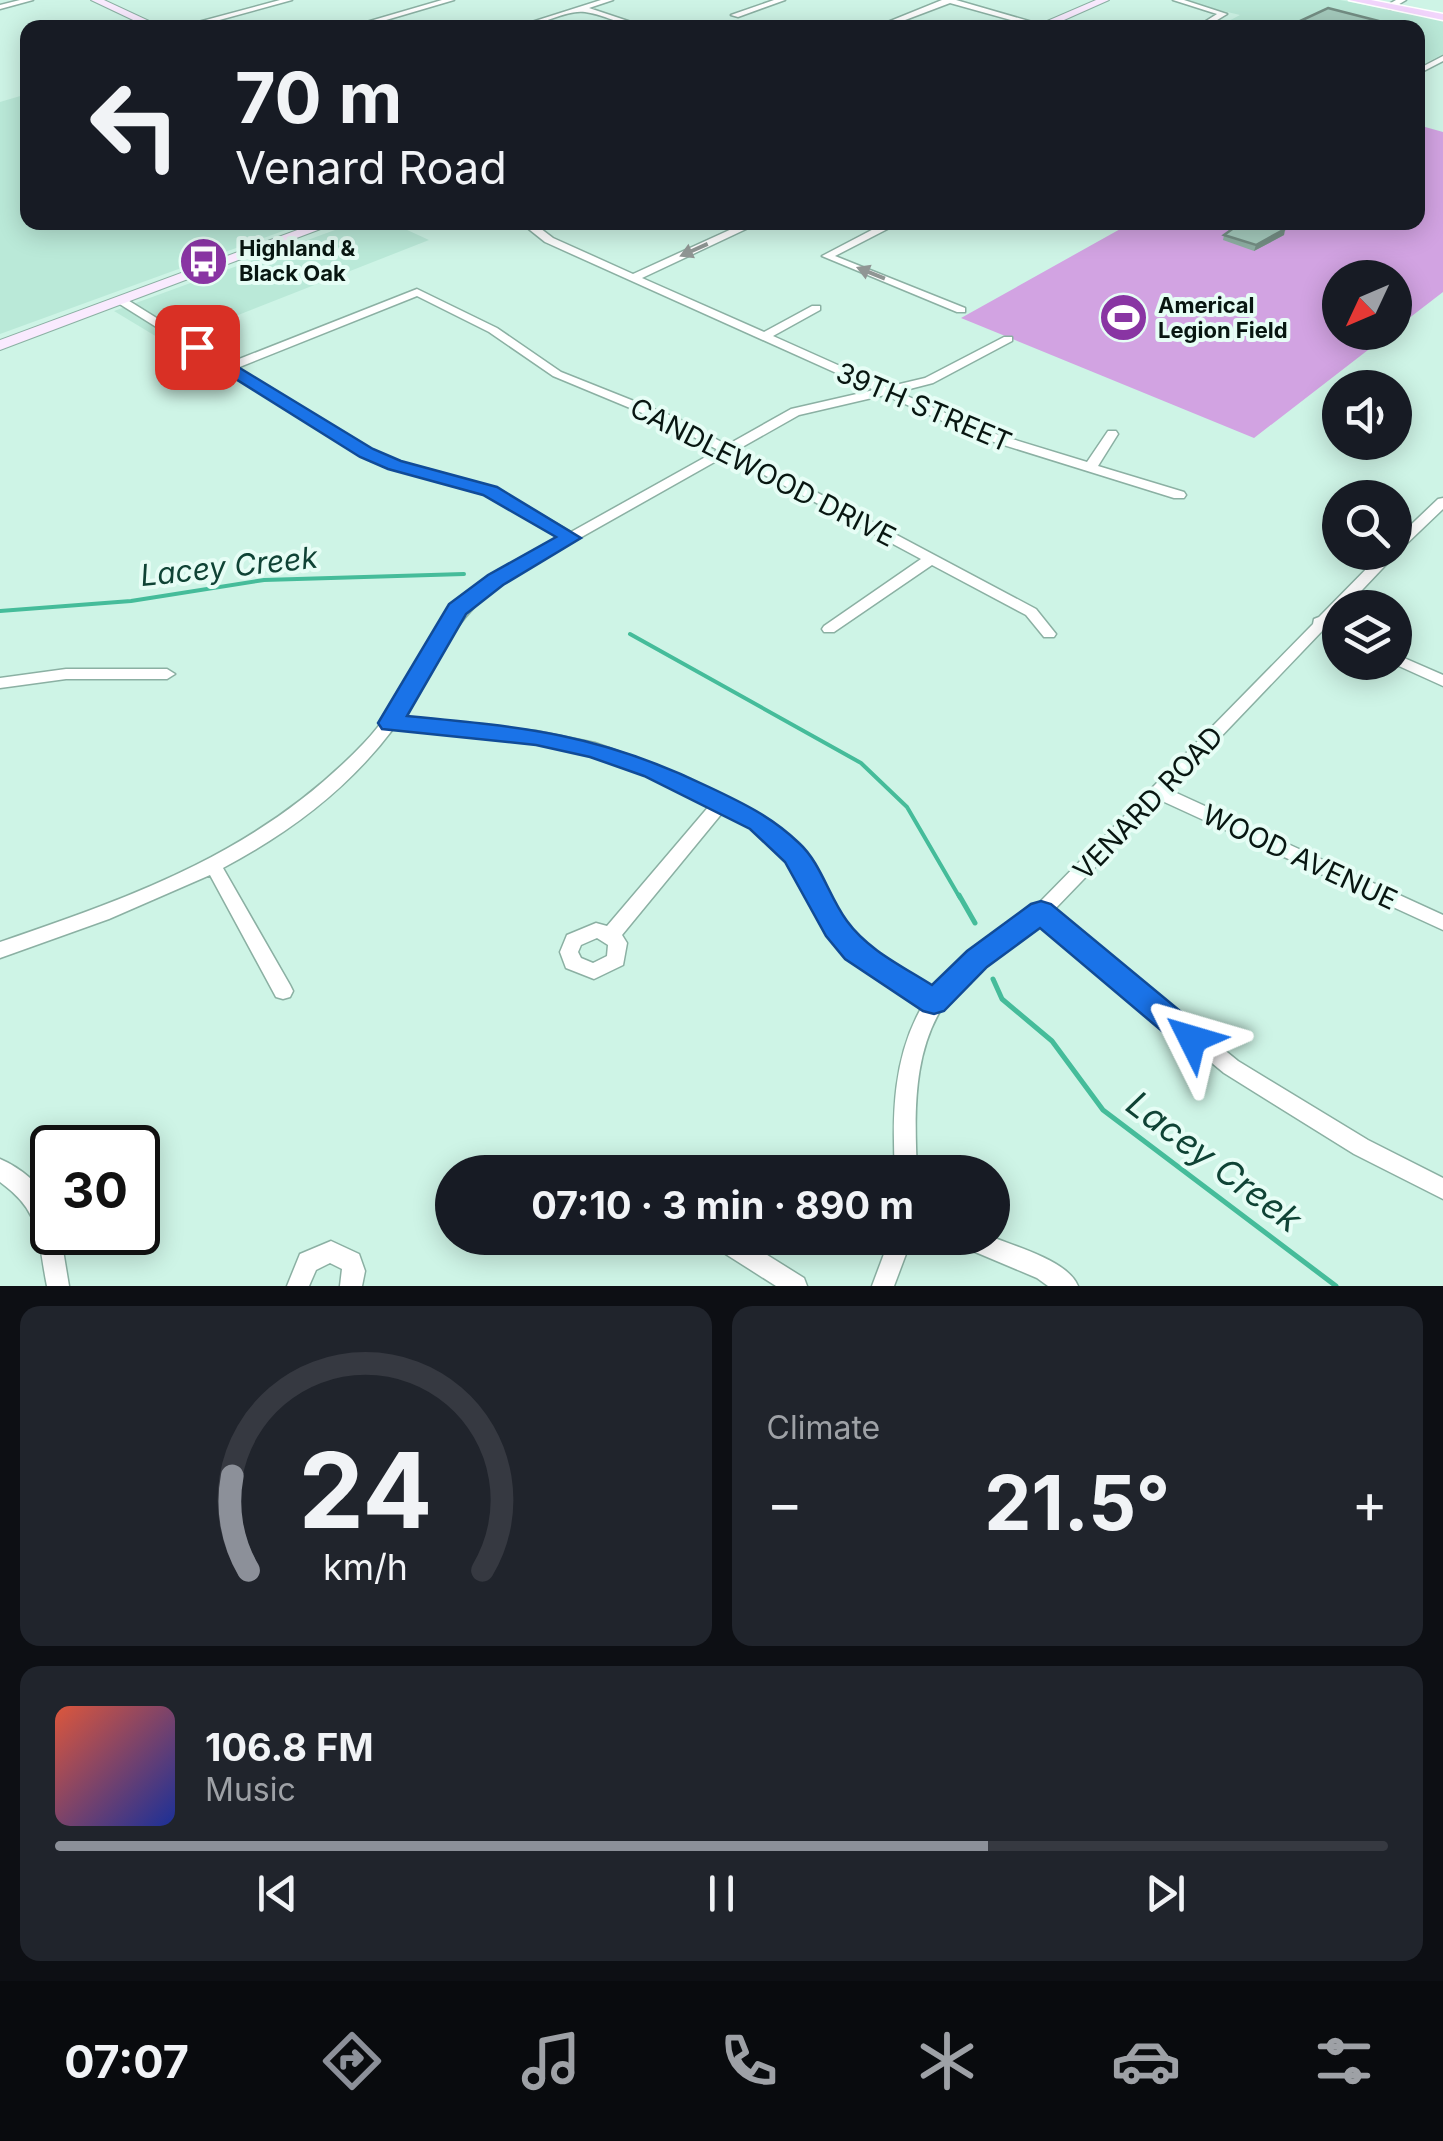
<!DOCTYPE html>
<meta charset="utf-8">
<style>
:root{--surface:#171b24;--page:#20242c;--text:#f1f3f6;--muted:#9ea1a6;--line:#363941;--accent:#8c9099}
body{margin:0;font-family:Inter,sans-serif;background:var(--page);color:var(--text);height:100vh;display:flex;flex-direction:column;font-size:38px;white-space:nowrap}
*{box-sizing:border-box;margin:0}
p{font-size:32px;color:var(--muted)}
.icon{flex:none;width:55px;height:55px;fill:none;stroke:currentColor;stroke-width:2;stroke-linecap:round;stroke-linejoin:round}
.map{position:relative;height:1286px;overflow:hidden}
.drawer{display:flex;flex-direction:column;gap:20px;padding:20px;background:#0d0f14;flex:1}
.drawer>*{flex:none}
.top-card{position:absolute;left:20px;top:20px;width:1405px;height:210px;border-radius:20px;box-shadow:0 5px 25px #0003;background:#171b24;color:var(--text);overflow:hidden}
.needle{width:65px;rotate:226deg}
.controls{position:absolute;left:1322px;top:260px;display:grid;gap:20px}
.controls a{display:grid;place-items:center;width:90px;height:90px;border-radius:50%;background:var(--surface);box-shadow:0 5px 25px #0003;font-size:50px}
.speed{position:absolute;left:30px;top:1125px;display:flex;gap:20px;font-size:50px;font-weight:700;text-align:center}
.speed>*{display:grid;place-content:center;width:130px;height:130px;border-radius:50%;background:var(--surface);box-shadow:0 5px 25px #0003;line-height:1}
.speed .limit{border:5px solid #111;border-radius:15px;background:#fff;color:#111}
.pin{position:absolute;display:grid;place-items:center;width:85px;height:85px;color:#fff;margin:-42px;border-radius:20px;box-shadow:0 5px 15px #0006}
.me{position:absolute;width:110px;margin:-55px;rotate:310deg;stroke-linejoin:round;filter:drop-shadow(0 0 8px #0008)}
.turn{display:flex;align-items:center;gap:35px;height:210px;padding:0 50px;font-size:45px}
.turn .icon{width:130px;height:130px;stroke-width:2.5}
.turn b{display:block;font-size:70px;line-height:85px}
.big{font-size:75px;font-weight:700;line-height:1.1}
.drawer .card{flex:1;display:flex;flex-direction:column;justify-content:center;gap:15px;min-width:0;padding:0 35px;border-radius:20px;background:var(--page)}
.drawer .dial{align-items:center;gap:0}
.dial svg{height:260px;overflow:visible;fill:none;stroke:var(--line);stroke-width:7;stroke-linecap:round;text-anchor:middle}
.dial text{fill:var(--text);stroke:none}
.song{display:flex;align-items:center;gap:30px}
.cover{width:120px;height:120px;border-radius:15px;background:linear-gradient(135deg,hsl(10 70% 55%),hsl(230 70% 35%))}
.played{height:10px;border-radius:5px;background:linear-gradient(90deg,var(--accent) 70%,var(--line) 70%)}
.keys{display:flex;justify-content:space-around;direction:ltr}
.heat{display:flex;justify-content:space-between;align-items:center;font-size:55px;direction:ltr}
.drawer .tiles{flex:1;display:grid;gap:20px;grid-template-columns:1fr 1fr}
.card:last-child{grid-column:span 2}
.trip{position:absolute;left:435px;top:1155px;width:575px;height:100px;border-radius:50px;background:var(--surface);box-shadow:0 5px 25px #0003;font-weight:700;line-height:100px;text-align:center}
.tabs{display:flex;height:160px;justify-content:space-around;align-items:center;background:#090b0e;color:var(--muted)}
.tabs .icon{width:70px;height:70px}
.tabs .on{color:var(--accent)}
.tabs b{font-size:45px;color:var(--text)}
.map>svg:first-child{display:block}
</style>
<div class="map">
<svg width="1443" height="1286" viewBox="0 0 1443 1286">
<rect width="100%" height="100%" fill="#cef4e6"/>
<!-- built -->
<path fill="#bae9d8" d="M 1177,0 L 1340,0 L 1443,20 L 1443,54 L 1418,67 L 1418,28 L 1238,27 L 1223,24 L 1240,15 Z
M 27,94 L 28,222 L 305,223 L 0,334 L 0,102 Z
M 354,223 L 392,223 L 429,240 L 167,343 L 114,311 Z"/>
<!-- green -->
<path fill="#d2a3e2" d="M 1418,125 L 1443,132 L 1443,292 L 1395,329 L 1395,278 L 1340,278 L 1340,332 L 1390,333 L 1254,438 L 961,318 L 1131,223 L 1418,222 Z"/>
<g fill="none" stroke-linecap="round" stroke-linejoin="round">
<!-- stream-far1 -->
<path stroke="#45bc9a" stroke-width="4" d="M 0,611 L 131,601 L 264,580 L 464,574
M 630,634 L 861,763 L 907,807 L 960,898"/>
<!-- stream -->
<path stroke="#45bc9a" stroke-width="5" d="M 959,895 L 975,923
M 993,979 L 1002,999 L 1052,1041 L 1103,1110 L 1336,1286"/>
<defs>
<path id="street" d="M 20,0 L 33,0 L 0,9 L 0,5 Z
M 280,0 L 292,0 L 190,28 L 176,28 Z
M 442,0 L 454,0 L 359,28 L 346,28 Z
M 601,0 L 613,0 L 589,8 L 649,28 C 626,28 607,15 585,12 C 566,9 536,28 513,28 Z
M 774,0 L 785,0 L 738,17 L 731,15 Z
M 942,0 L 956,0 L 1053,28 L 1040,28 L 950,3 L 884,28 L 873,28 Z
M 1173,0 L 1184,0 L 1227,14 L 1204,28 L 1195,28 L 1217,14 Z
M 1396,0 L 1406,0 L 1391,9 L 1384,7 Z
M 1443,56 L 1443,61 L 1418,74 L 1418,69 Z
M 520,222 L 532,222 L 553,238 L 633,274 L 747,222 L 761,222 L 642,278 L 764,332 L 812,306 L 820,306 L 820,310 L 773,336 L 887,387 L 925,378 L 1004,337 L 1012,337 L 1012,341 L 933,383 L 898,392 L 986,431 L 1087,462 L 1108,431 L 1116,431 L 1118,434 L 1098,466 L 1184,492 L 1186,495 L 1184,498 L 1174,498 L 978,437 L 885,395 L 799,415 L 737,450 L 1036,609 L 1056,634 L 1054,637 L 1044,637 L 1026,615 L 932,565 L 834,632 L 824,632 L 822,629 L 824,626 L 921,559 L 727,455 L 500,583 C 452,621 432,668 400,719 L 536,731 L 595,743 L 659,766 L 765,818 L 801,850 L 843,923 L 863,946 L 932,990 L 963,958 L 1035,907 L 1313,624 L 1314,619 L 1319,617 L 1383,552 L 1395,552 L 1395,540 L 1438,499 L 1443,498 L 1443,509 L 1398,552 L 1345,608 L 1340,608 L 1340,613 L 1331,622 L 1340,627 L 1340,638 L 1323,630 L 1170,790 L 1443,915 L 1443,930 L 1160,800 L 1053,911 L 1238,1061 L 1368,1140 L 1443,1178 L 1443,1199 L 1354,1154 L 1224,1073 L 1041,922 C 1013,941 985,959 961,983 C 912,1034 914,1105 917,1172 L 895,1172 C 892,1115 893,1056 923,1005 L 849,956 L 829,933 L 789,860 L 753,826 L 723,812 L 622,935 L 627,943 L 623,965 L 594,979 L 566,968 L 560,952 L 567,935 L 596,923 L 607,926 L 710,805 C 672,786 635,768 595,755 C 531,735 460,735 393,729 C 348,789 289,833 223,868 L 290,985 L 293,991 L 290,997 L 283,999 L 276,997 L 210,875 L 109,919 L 0,958 L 0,942 C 138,895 261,851 364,743 C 402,704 418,650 453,610 C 482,577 523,559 561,538 L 485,494 L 390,468 L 362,456 L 118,303 L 118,299 L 126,299 L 229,363 L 417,289 L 497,328 L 561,372 L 679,419 L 727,445 L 791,409 L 874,390 L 545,242 ZM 417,296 L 489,332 L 553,376 L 671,425 L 718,450 L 571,532 L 495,488 L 400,462 L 370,450 L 237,368 ZM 597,938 L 608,945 L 607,956 L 593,963 L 581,958 L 578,952 L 581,945 Z
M 887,222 L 901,222 L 835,256 L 965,308 L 965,312 L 957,312 L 822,256 Z
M 1395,654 L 1443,675 L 1443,686 L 1390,662 L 1395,662 Z
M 66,669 L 167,669 L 175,674 L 167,679 L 66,679 L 0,688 L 0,678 Z
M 0,1159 C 19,1167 44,1186 51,1206 C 54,1214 52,1224 52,1232 L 60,1232 L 69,1286 L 47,1286 C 37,1238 43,1213 0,1182 Z
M 992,1237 C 1017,1247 1068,1261 1078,1286 L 1048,1286 L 1037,1278 L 961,1246 L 958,1238 Z
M 663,1238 L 697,1238 L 694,1246 L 686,1249 L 666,1246 Z
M 710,1238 L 740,1238 L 804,1278 L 807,1286 L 776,1286 L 713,1246 Z
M 890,1238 L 912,1238 L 894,1286 L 872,1286 Z
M 331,1241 L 359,1254 L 365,1271 L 362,1286 L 340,1286 L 342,1269 L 330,1263 L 316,1270 L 309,1286 L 287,1286 L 300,1254 Z"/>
<path id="secondary" d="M 91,0 L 104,0 L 164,28 L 150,28 Z
M 1096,0 L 1109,0 L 1046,28 L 1031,28 Z
M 319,222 L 339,222 L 0,350 L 0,340 Z"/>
<path id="primary" d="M 1349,0 L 1371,0 L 1443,14 L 1443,20 Z"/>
</defs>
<!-- street casing -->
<use href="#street" stroke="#8bb0a3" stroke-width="3"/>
<!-- secondary casing -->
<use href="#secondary" stroke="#8bb0a3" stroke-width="2"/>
<!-- primary casing -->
<use href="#primary" stroke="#fff" stroke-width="3"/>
<!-- street -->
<use href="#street" fill="#fff" fill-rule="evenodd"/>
<!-- secondary -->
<use href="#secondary" fill="#f9eafe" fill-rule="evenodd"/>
<!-- primary -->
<use href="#primary" fill="#f2d5fc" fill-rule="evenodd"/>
</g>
<!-- wall -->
<path fill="#8eafa3" d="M 1298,22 L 1406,28 L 1296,28 Z
M 1285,229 L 1284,235 L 1254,251 L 1223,240 L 1224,235 Z"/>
<!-- shaded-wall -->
<path fill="#748e84" d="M 1285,229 L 1284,235 L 1254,251 L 1256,245 Z"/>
<!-- building -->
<path fill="#a5cbbd" stroke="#748e84" stroke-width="2.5" d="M 1328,8 L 1406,28 L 1322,28 L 1298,22 Z
M 1242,222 L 1264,222 L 1285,229 L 1256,245 L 1224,235 Z"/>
<!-- one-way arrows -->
<defs><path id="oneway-solid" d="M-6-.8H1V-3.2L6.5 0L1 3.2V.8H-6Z" transform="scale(2.5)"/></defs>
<g fill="#909694">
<use href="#oneway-solid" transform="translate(694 250) rotate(156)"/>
<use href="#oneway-solid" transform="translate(871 273) rotate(-158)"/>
</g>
<!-- route -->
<path fill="#1a73e8" stroke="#114b97" stroke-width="2.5" d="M 197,342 L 373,449 L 401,461 L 497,487 L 581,538 L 503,585 L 466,614 L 407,716 C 525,727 600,734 709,787 C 743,803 772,817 799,843 C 821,863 829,897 847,921 C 868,950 902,966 932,985 L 967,951 L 1031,904 L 1041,901 L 1051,904 L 1203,1030 L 1207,1039 L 1203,1048 L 1192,1052 L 1182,1048 L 1040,928 L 987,967 L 944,1011 L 934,1014 L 923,1011 L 845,959 L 826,936 L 785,862 L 750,829 L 644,776 L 590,757 L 536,745 L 382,729 L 378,723 L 449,604 L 488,575 L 556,537 L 483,495 L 388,469 L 360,457 L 191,351 L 188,347 Z"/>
<!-- icons -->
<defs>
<symbol id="bus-disc" viewBox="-11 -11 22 22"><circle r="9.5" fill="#8935a3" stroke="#e6fdf5"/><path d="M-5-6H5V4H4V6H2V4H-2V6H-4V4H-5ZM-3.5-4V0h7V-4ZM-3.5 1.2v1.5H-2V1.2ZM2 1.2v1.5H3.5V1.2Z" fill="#fff"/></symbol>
<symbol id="stadium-disc" viewBox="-11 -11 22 22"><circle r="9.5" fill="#8935a3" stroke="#e6fdf5"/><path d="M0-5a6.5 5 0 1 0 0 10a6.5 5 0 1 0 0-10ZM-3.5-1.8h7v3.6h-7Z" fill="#fff"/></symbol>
</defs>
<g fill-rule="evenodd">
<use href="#bus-disc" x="176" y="234" width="55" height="55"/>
<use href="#stadium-disc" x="1096" y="290" width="55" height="55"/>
</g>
<g text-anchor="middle" stroke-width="8" stroke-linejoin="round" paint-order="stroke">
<!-- far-poi labels -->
<g font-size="22" font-weight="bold" fill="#081611" stroke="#e6fdf5" text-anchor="start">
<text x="239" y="256">Highland &amp;<tspan x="239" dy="25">Black Oak</tspan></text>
<text x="1158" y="313">Americal<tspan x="1158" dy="25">Legion Field</tspan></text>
</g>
<!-- street labels -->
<g font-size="28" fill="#081611" stroke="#e6fdf5">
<text transform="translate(924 407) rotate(23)" y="10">39TH STREET</text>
<text transform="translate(763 472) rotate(27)" y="10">CANDLEWOOD DRIVE</text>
<text transform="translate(1148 803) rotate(-46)" y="10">VENARD ROAD</text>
<text transform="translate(1300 857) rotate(25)" y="10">WOOD AVENUE</text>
</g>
<!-- water labels -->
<g font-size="30" font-style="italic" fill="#0f4335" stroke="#e6fdf5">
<text transform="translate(229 567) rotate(-6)" y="10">Lacey Creek</text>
</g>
<!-- near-water labels -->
<g font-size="35" font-style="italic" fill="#0f4335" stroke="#e6fdf5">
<text transform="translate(1214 1162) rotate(37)" y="12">Lacey Creek</text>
</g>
</g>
</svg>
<div class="controls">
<a><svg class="needle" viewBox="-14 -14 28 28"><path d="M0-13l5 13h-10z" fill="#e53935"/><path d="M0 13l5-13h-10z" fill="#9ea1a6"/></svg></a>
<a><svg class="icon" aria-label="sound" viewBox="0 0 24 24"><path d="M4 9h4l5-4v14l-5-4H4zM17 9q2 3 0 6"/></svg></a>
<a><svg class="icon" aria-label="search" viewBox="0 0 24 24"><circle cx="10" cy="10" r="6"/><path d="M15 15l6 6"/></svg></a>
<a><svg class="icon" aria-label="layers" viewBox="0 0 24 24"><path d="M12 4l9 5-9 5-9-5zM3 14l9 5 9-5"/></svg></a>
</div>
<div class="speed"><div class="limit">30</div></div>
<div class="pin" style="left:197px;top:347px;background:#d93025"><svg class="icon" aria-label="arrive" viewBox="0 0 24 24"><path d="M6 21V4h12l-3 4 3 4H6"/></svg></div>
<svg class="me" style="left:1192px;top:1039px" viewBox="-20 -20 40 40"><path d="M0-17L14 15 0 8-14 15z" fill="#1a73e8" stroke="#fff" stroke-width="4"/></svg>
<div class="trip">07:10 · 3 min · 890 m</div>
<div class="top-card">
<div class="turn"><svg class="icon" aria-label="left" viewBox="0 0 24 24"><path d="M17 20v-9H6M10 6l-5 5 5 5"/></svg><div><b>70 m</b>Venard Road</div></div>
</div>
</div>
<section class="drawer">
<div class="tiles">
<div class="card dial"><svg viewBox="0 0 100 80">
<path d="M14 69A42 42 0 1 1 86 69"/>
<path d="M14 69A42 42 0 0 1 9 40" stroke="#8c9099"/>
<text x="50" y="56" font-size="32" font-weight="700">24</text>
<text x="50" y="72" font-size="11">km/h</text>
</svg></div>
<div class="card"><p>Climate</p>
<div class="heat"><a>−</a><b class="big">21.5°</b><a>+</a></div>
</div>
<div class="card">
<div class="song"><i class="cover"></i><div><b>106.8 FM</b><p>Music</p></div></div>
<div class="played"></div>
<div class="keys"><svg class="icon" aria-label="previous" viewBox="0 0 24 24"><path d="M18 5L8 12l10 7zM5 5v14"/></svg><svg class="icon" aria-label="pause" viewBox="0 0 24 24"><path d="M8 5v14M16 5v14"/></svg><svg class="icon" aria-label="next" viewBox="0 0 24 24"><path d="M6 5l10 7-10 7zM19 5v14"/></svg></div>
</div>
</div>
</section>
<nav class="tabs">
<b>07:07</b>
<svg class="icon on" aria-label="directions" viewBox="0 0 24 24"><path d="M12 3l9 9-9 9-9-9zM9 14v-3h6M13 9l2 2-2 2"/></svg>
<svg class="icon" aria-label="music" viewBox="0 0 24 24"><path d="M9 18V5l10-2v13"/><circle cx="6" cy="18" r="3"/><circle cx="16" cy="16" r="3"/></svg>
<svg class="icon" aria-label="phone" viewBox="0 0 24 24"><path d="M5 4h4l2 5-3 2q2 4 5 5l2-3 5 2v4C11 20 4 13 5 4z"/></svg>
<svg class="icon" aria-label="climate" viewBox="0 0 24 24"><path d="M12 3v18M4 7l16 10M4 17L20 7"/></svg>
<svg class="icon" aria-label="car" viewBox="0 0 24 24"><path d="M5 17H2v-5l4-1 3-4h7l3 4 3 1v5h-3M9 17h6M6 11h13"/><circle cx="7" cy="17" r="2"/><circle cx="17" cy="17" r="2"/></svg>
<svg class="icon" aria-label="filters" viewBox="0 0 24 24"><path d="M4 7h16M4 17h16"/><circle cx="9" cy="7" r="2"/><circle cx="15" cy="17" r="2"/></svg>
</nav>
